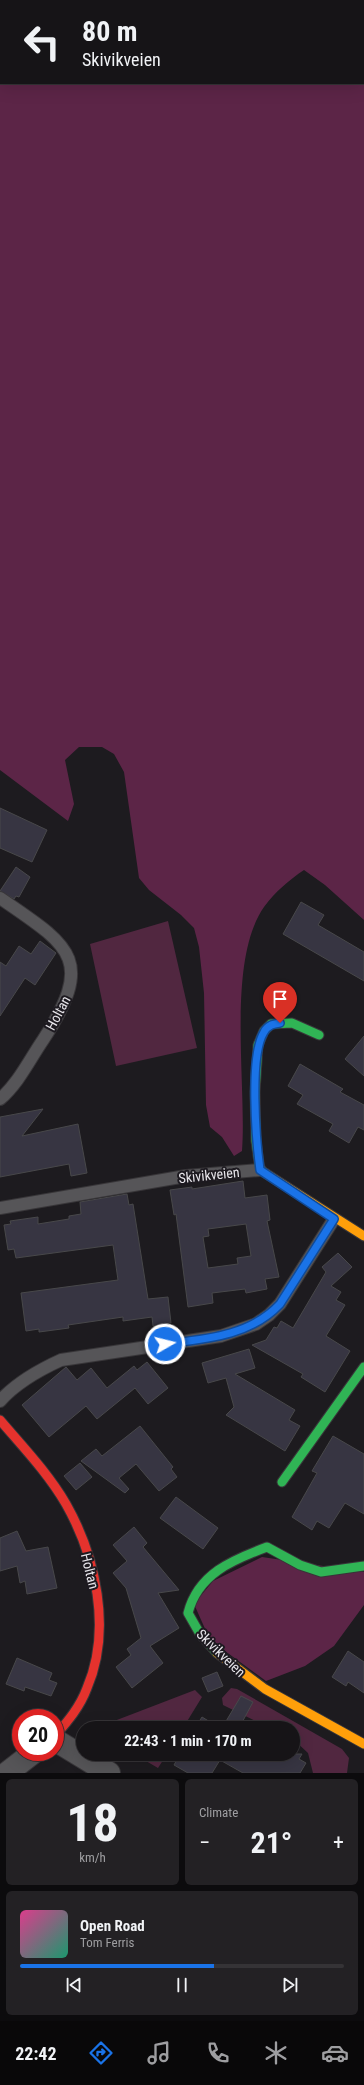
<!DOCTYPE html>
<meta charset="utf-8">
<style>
:root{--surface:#161417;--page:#232124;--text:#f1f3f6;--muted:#9e9ea1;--line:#353336;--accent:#1a73e8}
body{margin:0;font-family:"Roboto Condensed",sans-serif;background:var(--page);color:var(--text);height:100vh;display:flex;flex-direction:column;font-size:15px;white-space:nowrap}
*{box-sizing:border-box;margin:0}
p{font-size:13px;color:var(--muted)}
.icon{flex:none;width:22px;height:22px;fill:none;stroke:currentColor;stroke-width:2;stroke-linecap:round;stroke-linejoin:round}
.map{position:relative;height:1773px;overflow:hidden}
.panel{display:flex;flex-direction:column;gap:6px;padding:6px;background:#0c0b0d;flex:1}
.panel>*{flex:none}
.banner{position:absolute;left:0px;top:0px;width:364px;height:84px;box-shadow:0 4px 16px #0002,0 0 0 1px var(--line);background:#161417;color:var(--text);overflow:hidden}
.speed{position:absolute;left:12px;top:1709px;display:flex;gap:8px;font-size:20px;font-weight:700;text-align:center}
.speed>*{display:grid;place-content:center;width:52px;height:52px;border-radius:50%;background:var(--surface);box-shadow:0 4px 16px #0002,0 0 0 1px var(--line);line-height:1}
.speed .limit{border:6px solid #d22;background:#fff;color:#111}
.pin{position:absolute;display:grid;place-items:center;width:34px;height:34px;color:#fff;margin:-41px -17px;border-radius:50% 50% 50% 0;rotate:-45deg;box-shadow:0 0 4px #0007}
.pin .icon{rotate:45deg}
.me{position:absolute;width:44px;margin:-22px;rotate:82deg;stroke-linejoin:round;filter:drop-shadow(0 0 3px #0008)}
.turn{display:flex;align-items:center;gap:14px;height:84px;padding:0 16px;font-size:18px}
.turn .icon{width:52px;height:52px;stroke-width:2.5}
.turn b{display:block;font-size:28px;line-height:34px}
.big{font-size:30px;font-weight:700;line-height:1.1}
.panel .card{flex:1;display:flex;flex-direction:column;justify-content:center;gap:6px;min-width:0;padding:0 14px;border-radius:6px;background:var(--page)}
.panel .dial{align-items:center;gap:0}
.dial b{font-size:52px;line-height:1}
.song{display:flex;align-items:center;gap:12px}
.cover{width:48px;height:48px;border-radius:6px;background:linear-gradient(135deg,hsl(330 70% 55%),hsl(160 70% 35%))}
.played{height:4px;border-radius:2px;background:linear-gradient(90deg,var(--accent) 60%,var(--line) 60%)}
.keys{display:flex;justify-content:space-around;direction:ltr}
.heat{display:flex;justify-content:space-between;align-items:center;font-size:22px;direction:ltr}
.panel .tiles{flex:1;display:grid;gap:6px;grid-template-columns:1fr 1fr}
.card:last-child{grid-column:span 2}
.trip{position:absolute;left:76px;top:1721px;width:224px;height:40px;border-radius:20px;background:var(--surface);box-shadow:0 4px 16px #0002,0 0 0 1px var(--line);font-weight:700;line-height:40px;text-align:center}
.dock{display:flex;height:64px;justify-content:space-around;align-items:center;background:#090809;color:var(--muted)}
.dock .icon{width:28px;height:28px}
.dock .selected{color:var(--accent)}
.dock b{font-size:18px;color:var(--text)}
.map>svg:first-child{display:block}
</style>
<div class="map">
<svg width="364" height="1773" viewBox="0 0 364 1773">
<rect width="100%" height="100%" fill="#1d1b1f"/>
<!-- green -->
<path fill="#512740" d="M 168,921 L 197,1048 L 116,1066 L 90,944 Z
M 231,1688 L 237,1689 L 342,1749 L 349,1758 L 347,1773 L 313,1773 L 308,1753 L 293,1739 L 293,1728 L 270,1728 L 223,1705 L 222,1698 Z
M 195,1690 L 202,1697 L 183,1728 L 103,1728 L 109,1723 Z
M 134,1754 L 167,1754 L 158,1768 Z"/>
<!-- forest -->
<path fill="#5c2547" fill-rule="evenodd" d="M 0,0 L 364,0 L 364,920 L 325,885 L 304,870 C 289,880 275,892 264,907 C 226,961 247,1085 242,1151 L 234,1156 L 222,1137 L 210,1127 L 206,1105 L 204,993 L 199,947 L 194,928 L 181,915 L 149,890 L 139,878 L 124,772 L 114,754 L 102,747 L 79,747 L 65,760 L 74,804 L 68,821 L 0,770 ZM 1,1 L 363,1 L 363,83 L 1,83 Z
M 262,1557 L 364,1572 L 364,1605 L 334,1646 L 305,1666 L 266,1681 L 210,1640 L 194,1604 L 213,1581 Z"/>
<!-- building -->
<path fill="#373542" stroke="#48484a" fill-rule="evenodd" d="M 0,808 L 47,830 L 32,862 L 0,848 Z
M 16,867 L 30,877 L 19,897 L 16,896 L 14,899 L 0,891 Z
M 301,902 L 324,915 L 318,925 L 364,952 L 364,981 L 283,934 Z
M 40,941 L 56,953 L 35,985 L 25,978 L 0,1016 L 0,962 L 6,966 L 19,946 L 31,954 Z
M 364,1036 L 364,1076 L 345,1059 Z
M 300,1064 L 343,1089 L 340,1092 L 364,1105 L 364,1130 L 358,1127 L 349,1143 L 329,1131 L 333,1124 L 297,1104 L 303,1095 L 288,1086 Z
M 43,1109 L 22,1136 L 78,1124 L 87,1173 L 71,1176 L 69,1164 L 0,1177 L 0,1117 Z
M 243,1181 L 245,1198 L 267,1195 L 270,1220 L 267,1221 L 279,1277 L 265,1279 L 267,1289 L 246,1293 L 245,1289 L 212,1293 L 213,1303 L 188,1307 L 176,1214 L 174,1215 L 170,1190 L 192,1187 L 192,1189 ZM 246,1224 L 251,1256 L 237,1258 L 238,1264 L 208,1268 L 203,1237 L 209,1236 L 208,1229 Z
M 127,1194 L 129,1205 L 133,1204 L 148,1299 L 168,1297 L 171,1323 L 153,1326 L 152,1317 L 123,1321 L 123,1317 L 68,1325 L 69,1328 L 39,1332 L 39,1329 L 26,1331 L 21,1293 L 118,1280 L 113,1245 L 16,1258 L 14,1249 L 8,1250 L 4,1225 L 11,1224 L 10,1221 L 38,1217 L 38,1224 L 69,1219 L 69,1216 L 81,1214 L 80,1202 Z
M 338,1253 L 352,1267 L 331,1286 L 341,1292 L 336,1300 L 345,1305 L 326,1336 L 350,1351 L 325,1392 L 301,1377 L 303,1374 L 252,1345 L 266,1340 L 274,1327 L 277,1328 L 281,1321 L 293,1328 L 326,1272 L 322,1267 Z
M 249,1349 L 255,1368 L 235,1374 L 295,1410 L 289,1420 L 300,1426 L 285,1451 L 226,1415 L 234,1407 L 226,1378 L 208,1383 L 202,1363 Z
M 147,1362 L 168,1388 L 148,1404 L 135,1388 L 97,1419 L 86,1406 L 49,1437 L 22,1405 L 66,1367 L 77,1380 L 91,1368 L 107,1388 L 134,1366 L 137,1370 Z
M 140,1426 L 173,1467 L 171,1469 L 177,1477 L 159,1491 L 136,1464 L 119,1478 L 129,1489 L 125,1493 L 81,1461 L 96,1449 L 102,1456 Z
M 333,1436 L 364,1454 L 364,1514 L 345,1503 L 329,1528 L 317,1521 L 312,1530 L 292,1517 L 317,1473 L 312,1471 Z
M 80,1463 L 92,1477 L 76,1490 L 64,1476 Z
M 176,1497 L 218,1528 L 203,1549 L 160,1518 Z
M 134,1527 L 147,1543 L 143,1547 L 179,1590 L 158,1593 L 179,1628 L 150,1646 L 163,1663 L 132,1688 L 116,1667 L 131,1655 L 127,1649 L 141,1638 L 126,1588 L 113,1573 L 127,1561 L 113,1545 Z
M 17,1531 L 26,1551 L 48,1547 L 57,1588 L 27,1594 L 25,1581 L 20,1583 L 17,1566 L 0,1571 L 0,1538 Z
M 348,1651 L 364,1662 L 364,1693 L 348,1682 L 346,1686 L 332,1677 Z
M 17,1658 L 52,1673 L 49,1680 L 57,1683 L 51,1696 L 25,1687 L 24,1691 L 6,1684 Z
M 217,1672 L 223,1686 L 208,1692 L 202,1678 Z
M 241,1696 L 253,1702 L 239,1728 L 222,1728 Z
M 202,1717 L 220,1728 L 195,1728 Z
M 180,1754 L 302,1754 L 299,1759 L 306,1763 L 300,1773 L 243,1773 L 220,1760 L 212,1773 L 188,1773 L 174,1765 Z"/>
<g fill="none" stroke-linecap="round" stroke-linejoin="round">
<defs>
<path id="lane" d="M 0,898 C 70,946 96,959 43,1040 C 30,1059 18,1084 0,1099
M 0,1208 L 186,1176 L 260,1170
M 0,1401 C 16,1383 39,1370 61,1360 L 221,1336 L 256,1324 L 269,1315 L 280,1304 L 334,1219"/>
<path id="street" d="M 55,1740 L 109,1773
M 7,1773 L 34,1752"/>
<path id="fast" d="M 265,1173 L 260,1170 L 256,1141 L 255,1092 L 258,1045 L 264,1031 L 271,1024 L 292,1023 L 319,1035
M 282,1482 L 364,1367
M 217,1653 L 200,1634 L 188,1613 C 198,1574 232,1560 267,1547 L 300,1565 L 321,1572 L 364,1566"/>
<path id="slow" d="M 265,1173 L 364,1236
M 217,1653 L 265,1689 L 364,1744"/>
<path id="jam" d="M 0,1420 C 23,1447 48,1473 66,1504 C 96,1557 112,1630 87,1688 C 80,1707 68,1721 55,1736"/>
</defs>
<!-- lane casing -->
<use href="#lane" stroke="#383639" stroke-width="14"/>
<!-- street casing -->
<use href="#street" stroke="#383639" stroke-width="24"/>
<!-- fast casing -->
<use href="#fast" stroke="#383639" stroke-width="11"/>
<!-- slow casing -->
<use href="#slow" stroke="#383639" stroke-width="11"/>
<!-- jam casing -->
<use href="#jam" stroke="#383639" stroke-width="11"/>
<!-- lane -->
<use href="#lane" stroke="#565558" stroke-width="12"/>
<!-- street -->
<use href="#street" stroke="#565558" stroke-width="22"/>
<!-- fast -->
<use href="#fast" stroke="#30b455" stroke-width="9"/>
<!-- slow -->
<use href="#slow" stroke="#ff9f0a" stroke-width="9"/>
<!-- jam -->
<use href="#jam" stroke="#e5322d" stroke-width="9"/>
</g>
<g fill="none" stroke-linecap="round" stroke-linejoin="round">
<defs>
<path id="route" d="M 165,1344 C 206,1339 250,1336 280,1304 L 334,1219 L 260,1170 C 256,1140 249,1056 264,1032 C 268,1025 273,1024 280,1023"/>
</defs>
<!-- route casing -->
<use href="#route" stroke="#114b97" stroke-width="10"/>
<!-- route -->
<use href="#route" stroke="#1a73e8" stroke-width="7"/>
</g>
<g text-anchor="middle" stroke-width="4" stroke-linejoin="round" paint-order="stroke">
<!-- street labels -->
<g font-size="14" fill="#e7e5ea" stroke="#1d1a20">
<text transform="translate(58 1013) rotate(-62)" y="5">Holtan</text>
<text transform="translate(209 1175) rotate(-6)" y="5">Skivikveien</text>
<text transform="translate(90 1571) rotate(76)" y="5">Holtan</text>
<text transform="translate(221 1653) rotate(44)" y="5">Skivikveien</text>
</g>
</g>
</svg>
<div class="speed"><div class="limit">20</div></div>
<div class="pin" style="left:280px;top:1023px;background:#d93025"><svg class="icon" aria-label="arrive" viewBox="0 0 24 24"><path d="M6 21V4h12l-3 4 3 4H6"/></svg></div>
<svg class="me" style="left:165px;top:1344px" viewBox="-20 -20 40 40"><circle r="17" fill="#1a73e8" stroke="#fff" stroke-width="3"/><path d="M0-11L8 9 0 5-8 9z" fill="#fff"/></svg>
<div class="trip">22:43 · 1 min · 170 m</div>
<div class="banner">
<div class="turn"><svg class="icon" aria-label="left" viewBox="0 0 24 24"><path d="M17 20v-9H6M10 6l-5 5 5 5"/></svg><div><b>80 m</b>Skivikveien</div></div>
</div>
</div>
<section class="panel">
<div class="tiles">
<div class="card dial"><b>18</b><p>km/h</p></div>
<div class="card"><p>Climate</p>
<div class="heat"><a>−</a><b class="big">21°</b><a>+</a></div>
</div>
<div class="card">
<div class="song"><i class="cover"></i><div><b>Open Road</b><p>Tom Ferris</p></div></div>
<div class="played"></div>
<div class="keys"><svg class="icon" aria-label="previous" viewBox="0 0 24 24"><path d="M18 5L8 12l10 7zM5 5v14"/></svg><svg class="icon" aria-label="pause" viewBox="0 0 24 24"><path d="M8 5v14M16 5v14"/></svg><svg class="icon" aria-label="next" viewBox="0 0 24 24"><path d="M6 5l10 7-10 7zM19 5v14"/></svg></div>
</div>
</div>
</section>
<nav class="dock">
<b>22:42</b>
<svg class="icon selected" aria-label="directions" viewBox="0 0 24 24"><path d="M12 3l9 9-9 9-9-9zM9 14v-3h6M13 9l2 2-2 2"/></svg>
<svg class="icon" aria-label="music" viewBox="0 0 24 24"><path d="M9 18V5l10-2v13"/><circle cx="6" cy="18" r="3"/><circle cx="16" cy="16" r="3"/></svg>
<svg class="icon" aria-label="phone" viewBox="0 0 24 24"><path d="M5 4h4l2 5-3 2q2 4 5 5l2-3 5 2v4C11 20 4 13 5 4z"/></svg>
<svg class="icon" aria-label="climate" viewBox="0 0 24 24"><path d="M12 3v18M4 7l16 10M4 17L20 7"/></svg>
<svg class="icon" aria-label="car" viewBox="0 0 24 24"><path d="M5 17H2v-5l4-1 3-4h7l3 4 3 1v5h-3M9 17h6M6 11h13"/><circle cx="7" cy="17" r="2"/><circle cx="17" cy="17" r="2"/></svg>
</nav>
